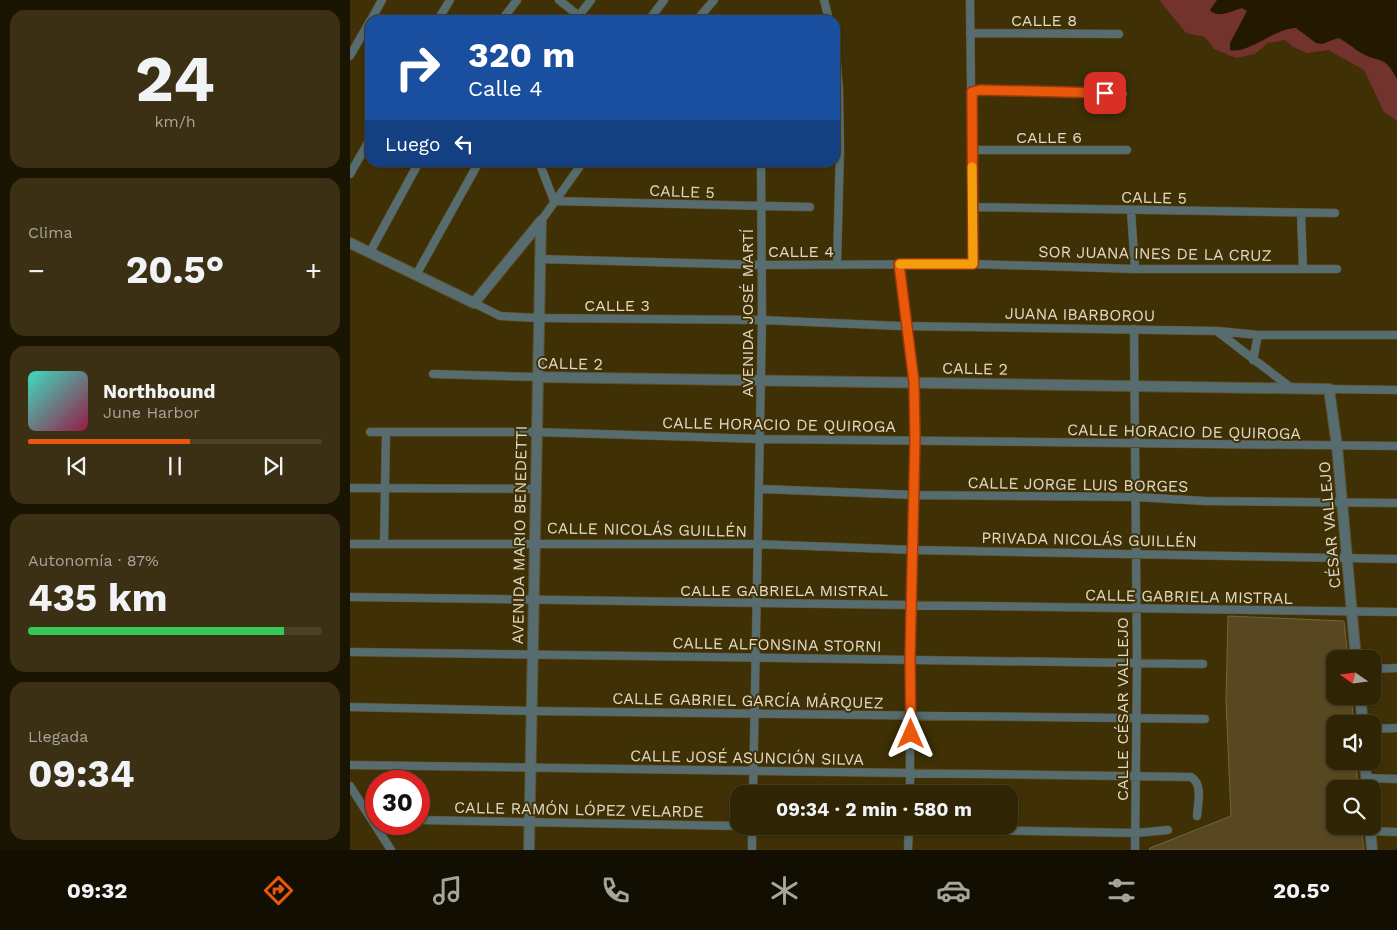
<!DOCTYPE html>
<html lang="es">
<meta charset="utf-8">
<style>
:root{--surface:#2f2404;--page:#3b3013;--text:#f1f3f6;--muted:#a7a49a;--line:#4a4126;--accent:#ea580c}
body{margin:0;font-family:"Work Sans",sans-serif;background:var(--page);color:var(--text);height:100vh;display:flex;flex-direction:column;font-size:19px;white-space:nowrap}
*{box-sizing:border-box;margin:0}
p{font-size:16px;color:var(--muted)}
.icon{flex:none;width:28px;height:28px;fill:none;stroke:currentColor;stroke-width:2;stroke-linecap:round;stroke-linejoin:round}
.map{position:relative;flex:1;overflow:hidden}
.side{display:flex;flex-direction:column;gap:10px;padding:10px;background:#1a1402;width:350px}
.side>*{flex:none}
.hud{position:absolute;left:15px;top:15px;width:475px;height:152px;border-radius:15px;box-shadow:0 1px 4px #0004,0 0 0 1px var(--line);background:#1a4fa0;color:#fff;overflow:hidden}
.needle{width:32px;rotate:284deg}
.fabs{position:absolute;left:976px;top:650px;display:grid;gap:10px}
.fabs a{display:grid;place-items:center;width:55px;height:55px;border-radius:10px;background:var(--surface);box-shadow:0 1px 4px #0004,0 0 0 1px var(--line);font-size:25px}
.speed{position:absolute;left:15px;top:770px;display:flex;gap:10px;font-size:25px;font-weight:700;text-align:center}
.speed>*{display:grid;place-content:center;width:65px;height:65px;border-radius:50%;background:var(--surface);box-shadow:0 1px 4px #0004,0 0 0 1px var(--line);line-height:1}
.speed .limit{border:8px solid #d22;background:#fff;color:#111}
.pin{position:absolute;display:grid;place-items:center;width:42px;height:42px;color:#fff;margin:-21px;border-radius:10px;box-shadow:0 2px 8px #0006}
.me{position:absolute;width:55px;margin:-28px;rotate:0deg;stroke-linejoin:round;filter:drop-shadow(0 0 4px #0008)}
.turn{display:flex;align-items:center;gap:18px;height:105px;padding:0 20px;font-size:22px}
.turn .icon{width:65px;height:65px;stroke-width:2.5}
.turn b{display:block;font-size:35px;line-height:42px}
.then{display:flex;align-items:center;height:48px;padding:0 20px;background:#0003;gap:10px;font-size:19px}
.big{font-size:38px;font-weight:700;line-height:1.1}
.side .tile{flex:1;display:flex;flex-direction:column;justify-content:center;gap:8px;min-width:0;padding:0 18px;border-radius:15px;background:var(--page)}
.side .dial{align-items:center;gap:0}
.dial b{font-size:65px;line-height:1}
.song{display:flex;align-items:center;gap:15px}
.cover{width:60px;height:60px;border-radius:8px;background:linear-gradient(135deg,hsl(170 70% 55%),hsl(340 70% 35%))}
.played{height:5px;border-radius:2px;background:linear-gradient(90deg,var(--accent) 55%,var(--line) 55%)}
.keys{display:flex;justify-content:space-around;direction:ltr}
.heat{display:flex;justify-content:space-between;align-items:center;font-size:28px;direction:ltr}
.charge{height:8px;border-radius:4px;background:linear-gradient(90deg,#34c759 87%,var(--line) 0)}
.trip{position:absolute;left:380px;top:785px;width:288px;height:50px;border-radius:15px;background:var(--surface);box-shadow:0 1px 4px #0004,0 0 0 1px var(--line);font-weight:700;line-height:50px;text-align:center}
.tabs{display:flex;height:80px;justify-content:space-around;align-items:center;background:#130e02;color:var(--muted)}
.tabs .icon{width:35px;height:35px}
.tabs .current{color:var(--accent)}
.tabs b{font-size:22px;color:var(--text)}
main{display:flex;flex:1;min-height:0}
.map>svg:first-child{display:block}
</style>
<main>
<section class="side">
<div class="tile dial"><b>24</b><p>km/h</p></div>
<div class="tile"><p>Clima</p>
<div class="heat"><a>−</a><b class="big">20.5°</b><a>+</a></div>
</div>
<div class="tile">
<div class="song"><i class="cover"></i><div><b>Northbound</b><p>June Harbor</p></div></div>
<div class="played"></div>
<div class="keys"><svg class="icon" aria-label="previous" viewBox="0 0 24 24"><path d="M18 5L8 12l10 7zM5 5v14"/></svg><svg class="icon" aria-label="pause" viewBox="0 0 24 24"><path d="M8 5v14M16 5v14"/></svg><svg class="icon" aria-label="next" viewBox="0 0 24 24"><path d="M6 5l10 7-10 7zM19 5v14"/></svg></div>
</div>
<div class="tile"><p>Autonomía · 87%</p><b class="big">435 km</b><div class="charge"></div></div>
<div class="tile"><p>Llegada</p><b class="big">09:34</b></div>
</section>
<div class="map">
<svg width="1047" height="850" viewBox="0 0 1047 850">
<rect width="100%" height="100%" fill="#3f3006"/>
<!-- green -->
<path fill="#71332c" d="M 809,0 L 1047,0 L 1047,121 L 1034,112 L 1014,70 L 978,50 L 957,53 L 943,47 L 935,40 L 918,43 L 905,54 L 886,58 L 864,49 L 855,37 L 836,33 Z"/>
<!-- water -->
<path fill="#231900" d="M 867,0 L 1047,0 L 1047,79 C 1034,54 1031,64 1011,53 C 1003,48 996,41 988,38 L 972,44 L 966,43 L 946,28 C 925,28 897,55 880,50 L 880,43 L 897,11 L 892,8 C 882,11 867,19 860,10 Z"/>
<!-- building -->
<path fill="#584821" stroke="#73643c" d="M 878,616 L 994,621 L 998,659 L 985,659 L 985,696 L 1001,696 L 1004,724 L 985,724 L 985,761 L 1006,761 L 1008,789 L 985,789 L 985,826 L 1011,826 L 1014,850 L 799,850 L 800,848 L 881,816 L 876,701 Z"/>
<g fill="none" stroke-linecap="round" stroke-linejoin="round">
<defs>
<path id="minor" d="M 209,0 L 234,20
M 474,0 L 479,20
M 620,0 L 623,264
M 227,18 L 241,0
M 21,20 L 32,0
M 88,20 L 100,0
M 152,20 L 167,0
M 299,20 L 314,0
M 347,20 L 364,0
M 620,33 L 769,34
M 485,40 L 489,89 L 490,149 L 487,264
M 0,56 L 20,21
M 622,91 L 630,90 L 773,94
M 621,150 L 777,150
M 189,162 L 204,201 L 460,207
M 0,174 L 20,139
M 623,207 L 985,213
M 781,211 L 785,269
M 951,213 L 953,269
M 191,221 L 233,162
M 20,252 L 69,162
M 189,259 L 410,265 L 623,264 L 785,269 L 987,269
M 549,264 L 564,382 L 564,550 L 560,659 L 560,794
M 66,275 L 129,162
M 124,303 L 150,316 L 188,318 L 412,320 L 550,326 L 868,331 L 908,335 L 1047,335
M 784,329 L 787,664 L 785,850
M 868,332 L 940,387
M 903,360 L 908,335
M 83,374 L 187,377
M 979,389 L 1047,390
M 20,432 L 186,432 L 410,439 L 1047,446
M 0,488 L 185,489
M 409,489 L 564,495 L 786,497 L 855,501 L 1047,503
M 34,543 L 36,432
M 0,544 L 408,544 L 564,550 L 1047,559
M 0,597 L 1047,612
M 0,652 L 853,664
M 1022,669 L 1047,668
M 0,707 L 181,711 L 855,719
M 1022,729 L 1047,728
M 0,765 L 841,777 C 853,784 848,803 847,816
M 1016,778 L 1047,779
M 0,786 L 41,850
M 403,794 L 412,320 L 411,162
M 69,820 L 389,826
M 417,826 L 786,833 L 818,830
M 1020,831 L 1047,832
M 402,850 L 402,826
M 558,850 L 559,826"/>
<path id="tertiary" d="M 0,243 L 124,303 L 191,221
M 187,377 L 979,389 L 987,446 L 1006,659
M 1010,696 L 1013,724
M 1015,761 L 1017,789
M 1020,826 L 1022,850
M 179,850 L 191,221"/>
</defs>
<!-- minor casing -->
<use href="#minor" stroke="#5c4e28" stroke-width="9"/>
<!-- tertiary casing -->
<use href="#tertiary" stroke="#5c4e28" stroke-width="12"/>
<!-- minor -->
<use href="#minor" stroke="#566c6f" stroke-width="8"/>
<!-- tertiary -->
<use href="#tertiary" stroke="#566c6f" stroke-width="10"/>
</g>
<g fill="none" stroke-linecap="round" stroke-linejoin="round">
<defs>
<path id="route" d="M 561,734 L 560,659 L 565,439 L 564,382 L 549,264 L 623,264 L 622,92 L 630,90 L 755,93"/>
</defs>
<!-- route casing -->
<use href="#route" stroke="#983908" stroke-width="12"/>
<!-- route -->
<use href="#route" stroke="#ea580c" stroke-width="9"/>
<!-- slow -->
<path stroke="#f59e0b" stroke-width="9" d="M 550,264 L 623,264 L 622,167"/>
</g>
<g text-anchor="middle" stroke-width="4" stroke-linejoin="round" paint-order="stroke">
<!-- street labels -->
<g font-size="16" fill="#e1d9c4" stroke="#3f3006">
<text x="694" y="26">CALLE 8</text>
<text x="699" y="143">CALLE 6</text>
<text transform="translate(332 191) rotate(2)" y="6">CALLE 5</text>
<text transform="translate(804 197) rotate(1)" y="6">CALLE 5</text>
<text x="451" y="257">CALLE 4</text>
<text transform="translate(805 253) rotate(1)" y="6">SOR JUANA INES DE LA CRUZ</text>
<text x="267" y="311">CALLE 3</text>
<text transform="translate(397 313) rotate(-90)" y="6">AVENIDA JOSÉ MARTÍ</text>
<text transform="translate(730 314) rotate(1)" y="6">JUANA IBARBOROU</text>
<text transform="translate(220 363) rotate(1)" y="6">CALLE 2</text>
<text transform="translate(625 368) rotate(1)" y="6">CALLE 2</text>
<text transform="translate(429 424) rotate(1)" y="6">CALLE HORACIO DE QUIROGA</text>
<text transform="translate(834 431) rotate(1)" y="6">CALLE HORACIO DE QUIROGA</text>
<text transform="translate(728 484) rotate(1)" y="6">CALLE JORGE LUIS BORGES</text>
<text transform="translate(979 525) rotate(-95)" y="6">CÉSAR VALLEJO</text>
<text transform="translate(297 529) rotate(1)" y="6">CALLE NICOLÁS GUILLÉN</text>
<text transform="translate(169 535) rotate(-89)" y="6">AVENIDA MARIO BENEDETTI</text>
<text transform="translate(739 539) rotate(1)" y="6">PRIVADA NICOLÁS GUILLÉN</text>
<text x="434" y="596">CALLE GABRIELA MISTRAL</text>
<text transform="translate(839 596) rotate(1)" y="6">CALLE GABRIELA MISTRAL</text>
<text transform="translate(427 644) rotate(1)" y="6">CALLE ALFONSINA STORNI</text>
<text transform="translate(398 700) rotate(1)" y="6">CALLE GABRIEL GARCÍA MÁRQUEZ</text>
<text transform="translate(772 709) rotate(-90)" y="6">CALLE CÉSAR VALLEJO</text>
<text transform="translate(397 757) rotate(1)" y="6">CALLE JOSÉ ASUNCIÓN SILVA</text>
<text transform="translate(229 809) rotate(1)" y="6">CALLE RAMÓN LÓPEZ VELARDE</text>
</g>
</g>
</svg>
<div class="fabs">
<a><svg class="needle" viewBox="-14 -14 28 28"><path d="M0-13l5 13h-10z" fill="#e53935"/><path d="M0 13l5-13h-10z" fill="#a7a49a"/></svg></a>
<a><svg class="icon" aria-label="sound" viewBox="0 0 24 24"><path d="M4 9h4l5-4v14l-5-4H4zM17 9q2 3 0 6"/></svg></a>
<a><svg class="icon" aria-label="search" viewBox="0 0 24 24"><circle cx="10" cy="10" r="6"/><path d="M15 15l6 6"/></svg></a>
</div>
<div class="speed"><div class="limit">30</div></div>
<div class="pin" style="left:755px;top:93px;background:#d93025"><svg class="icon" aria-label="arrive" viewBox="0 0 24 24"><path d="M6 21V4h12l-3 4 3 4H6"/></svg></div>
<svg class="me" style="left:561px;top:734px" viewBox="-20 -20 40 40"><path d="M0-17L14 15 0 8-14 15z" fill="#ea580c" stroke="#fff" stroke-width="4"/></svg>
<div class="trip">09:34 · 2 min · 580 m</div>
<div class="hud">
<div class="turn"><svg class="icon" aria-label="right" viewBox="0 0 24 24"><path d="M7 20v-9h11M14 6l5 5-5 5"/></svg><div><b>320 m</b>Calle 4</div></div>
<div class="then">Luego<svg class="icon" aria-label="left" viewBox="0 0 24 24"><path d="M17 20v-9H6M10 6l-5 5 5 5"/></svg></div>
</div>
</div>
</main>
<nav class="tabs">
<b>09:32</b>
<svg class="icon current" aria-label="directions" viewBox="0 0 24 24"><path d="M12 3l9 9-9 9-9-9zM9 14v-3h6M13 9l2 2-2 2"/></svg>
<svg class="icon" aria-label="music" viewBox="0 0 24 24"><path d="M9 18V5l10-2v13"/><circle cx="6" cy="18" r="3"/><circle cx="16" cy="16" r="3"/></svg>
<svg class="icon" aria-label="phone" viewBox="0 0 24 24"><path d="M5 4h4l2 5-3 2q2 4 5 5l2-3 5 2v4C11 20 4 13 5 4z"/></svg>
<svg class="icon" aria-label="climate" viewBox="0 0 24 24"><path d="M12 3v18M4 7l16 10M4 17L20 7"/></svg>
<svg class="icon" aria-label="car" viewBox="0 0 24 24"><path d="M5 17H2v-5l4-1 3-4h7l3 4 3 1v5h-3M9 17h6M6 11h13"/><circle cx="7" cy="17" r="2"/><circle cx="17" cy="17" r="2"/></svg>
<svg class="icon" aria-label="filters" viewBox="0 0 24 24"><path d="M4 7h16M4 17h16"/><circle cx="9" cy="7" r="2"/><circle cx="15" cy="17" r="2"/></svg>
<b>20.5°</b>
</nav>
